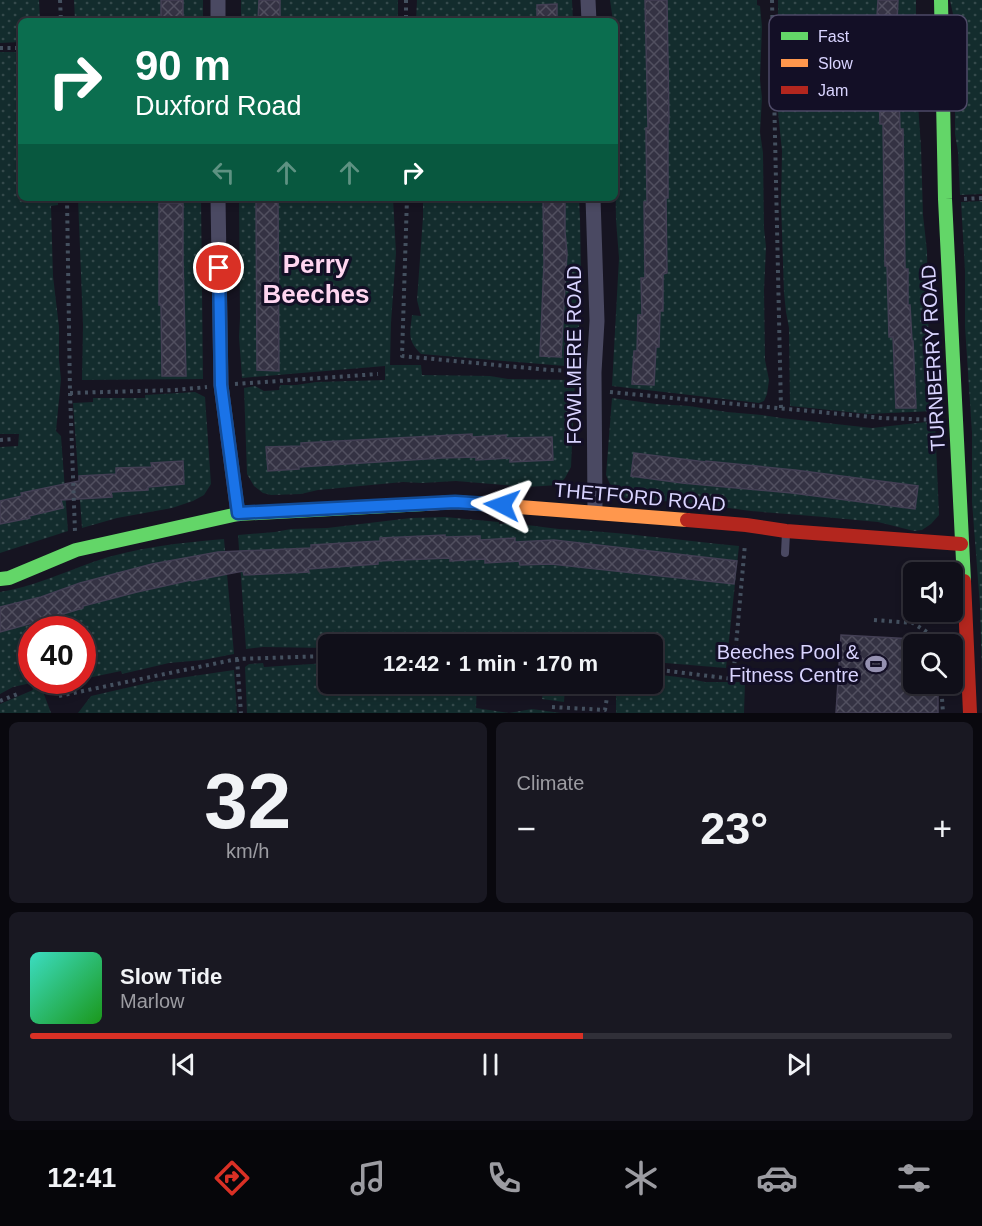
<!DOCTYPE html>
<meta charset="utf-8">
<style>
:root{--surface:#100f19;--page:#191822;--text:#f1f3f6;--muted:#9c9ca2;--line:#302f38;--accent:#d93025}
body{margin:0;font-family:Arial,sans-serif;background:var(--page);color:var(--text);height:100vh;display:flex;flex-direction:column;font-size:22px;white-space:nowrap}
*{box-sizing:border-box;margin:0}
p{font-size:20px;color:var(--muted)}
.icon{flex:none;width:33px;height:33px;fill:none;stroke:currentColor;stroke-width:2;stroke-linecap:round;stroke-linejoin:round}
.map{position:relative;height:713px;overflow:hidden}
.side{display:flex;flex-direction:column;gap:9px;padding:9px;background:#09080e;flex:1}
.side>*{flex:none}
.hud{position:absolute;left:18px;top:18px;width:600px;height:183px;border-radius:9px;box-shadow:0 3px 9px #0003,0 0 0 2px var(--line);background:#0b6e4f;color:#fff;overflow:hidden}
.tools{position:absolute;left:903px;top:562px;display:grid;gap:12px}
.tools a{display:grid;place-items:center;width:60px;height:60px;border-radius:9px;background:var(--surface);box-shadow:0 3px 9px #0003,0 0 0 2px var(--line);font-size:30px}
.speed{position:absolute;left:18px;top:616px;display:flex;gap:12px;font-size:30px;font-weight:700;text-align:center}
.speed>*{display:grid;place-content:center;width:78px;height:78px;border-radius:50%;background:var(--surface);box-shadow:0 3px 9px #0003,0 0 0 2px var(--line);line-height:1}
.speed .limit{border:9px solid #d22;background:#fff;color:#111}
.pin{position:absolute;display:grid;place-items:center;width:51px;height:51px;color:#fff;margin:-26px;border:3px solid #fff;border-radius:50%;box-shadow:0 2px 6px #0007}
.me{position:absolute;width:66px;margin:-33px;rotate:274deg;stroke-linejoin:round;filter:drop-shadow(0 0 4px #0008)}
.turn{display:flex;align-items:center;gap:21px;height:126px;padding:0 18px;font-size:27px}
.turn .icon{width:78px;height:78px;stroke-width:2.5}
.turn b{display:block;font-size:42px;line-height:51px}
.lanes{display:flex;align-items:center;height:57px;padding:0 18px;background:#0003;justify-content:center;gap:30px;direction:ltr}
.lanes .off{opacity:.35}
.big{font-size:45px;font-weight:800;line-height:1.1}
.side .tile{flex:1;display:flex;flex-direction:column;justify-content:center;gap:9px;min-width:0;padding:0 21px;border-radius:9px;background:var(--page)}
.side .dial{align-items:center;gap:0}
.dial b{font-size:78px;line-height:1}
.song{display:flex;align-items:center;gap:18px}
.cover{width:72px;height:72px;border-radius:9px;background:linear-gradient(135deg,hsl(170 70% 55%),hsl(120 70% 35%))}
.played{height:6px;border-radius:3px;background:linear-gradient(90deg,var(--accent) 60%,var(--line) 60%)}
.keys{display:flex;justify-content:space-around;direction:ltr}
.heat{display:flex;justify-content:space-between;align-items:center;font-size:33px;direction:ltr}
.side .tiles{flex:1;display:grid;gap:9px;grid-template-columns:1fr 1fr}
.tile:last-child{grid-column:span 2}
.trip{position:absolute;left:318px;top:634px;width:345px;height:60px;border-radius:9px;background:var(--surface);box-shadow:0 3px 9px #0003,0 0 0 2px var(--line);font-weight:800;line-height:60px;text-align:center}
.tab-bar{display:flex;height:96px;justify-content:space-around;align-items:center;background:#06060a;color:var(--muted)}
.tab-bar .icon{width:42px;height:42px}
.tab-bar .on{color:var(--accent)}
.tab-bar b{font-size:27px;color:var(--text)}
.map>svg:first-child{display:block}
</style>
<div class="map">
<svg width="982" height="713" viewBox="0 0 982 713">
<defs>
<pattern id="garden-dots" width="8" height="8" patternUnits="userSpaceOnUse" patternTransform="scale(1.5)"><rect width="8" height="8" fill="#132c2d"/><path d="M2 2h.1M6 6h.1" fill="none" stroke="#354a4c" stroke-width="1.8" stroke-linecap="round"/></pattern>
<pattern id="building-cross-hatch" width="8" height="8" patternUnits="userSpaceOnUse" patternTransform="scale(1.5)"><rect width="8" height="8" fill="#343243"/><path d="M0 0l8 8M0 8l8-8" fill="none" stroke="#514f5f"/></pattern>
</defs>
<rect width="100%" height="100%" fill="#161421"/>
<!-- garden -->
<path fill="url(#garden-dots)" d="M 0,0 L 39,0 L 40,21 L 21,21 L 21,42 L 0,43 Z
M 74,0 L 203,0 L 203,21 L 75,21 Z
M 241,0 L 398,0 L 398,18 L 392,18 L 392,21 L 241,21 Z
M 417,0 L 572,0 L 573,21 L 416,21 Z
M 610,0 L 757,0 L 757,5 L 760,6 L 762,27 L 760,79 L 762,98 L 760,132 L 763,153 L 764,228 L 766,247 L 764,290 L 765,360 L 769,380 L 767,394 L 764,401 L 759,403 L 612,386 L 619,258 L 616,220 L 615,145 L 616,105 L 615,21 L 613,21 Z
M 778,0 L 916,0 L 916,75 L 921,147 L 923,215 L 927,251 L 929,356 L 934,411 L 868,414 L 790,406 L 789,328 L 786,312 L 784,293 L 781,203 L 782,151 L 778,112 Z
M 950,0 L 982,0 L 982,194 L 960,195 L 958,152 L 955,134 L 955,36 L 954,19 Z
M 0,52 L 21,52 L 21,198 L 58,198 L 58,205 L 51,206 L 53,276 L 59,327 L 59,360 L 61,379 L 56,431 L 61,436 L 68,531 L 0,553 L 0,447 L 18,446 L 19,434 L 0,434 Z
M 78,198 L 201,198 L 203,379 L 82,380 L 83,325 Z
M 239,198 L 393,198 L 396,253 L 391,323 L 390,365 L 421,365 L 422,375 L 490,376 L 508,379 L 575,380 L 571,467 L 565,478 L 558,485 L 527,487 L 456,481 L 422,483 L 403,482 L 318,490 L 301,494 L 271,495 L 263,493 L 254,486 L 247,474 L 244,388 L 255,386 L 264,391 L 279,390 L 280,385 L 296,385 L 316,382 L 385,380 L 385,366 L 242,378 L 239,337 L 240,318 Z
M 423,198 L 579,198 L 580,219 L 581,272 L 579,292 L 580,308 L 577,367 L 421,354 C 407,340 410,334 412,315 L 421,316 L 417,300 L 423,217 Z
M 982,201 L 982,673 L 980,606 L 972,502 L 972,433 L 965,327 L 965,271 L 961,202 Z
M 195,392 L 205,397 L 211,484 L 204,495 L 193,501 L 172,508 L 117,518 L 82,528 L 73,403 L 93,402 L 93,398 L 145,398 L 145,395 Z
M 612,398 L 656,404 L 689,406 L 727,412 L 762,415 L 781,418 L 872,428 L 935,421 L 939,515 L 931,524 L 922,530 L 914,531 L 878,522 L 824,517 L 751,511 L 698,504 L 626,498 C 614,493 611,487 606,475 Z
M 445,517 L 499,522 L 499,524 C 519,523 539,527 559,529 C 619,532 679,540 739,546 L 726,668 L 653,662 L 652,645 L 519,645 L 518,643 L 485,642 L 446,645 L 328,645 L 328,648 L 263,647 L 246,649 L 238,535 L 275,532 L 291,529 L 327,528 L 411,518 Z
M 224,539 L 234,654 L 203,660 L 169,663 L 122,674 L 121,671 L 83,679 L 82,630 L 32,630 L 32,681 L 75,681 L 42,689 L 51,713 L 0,713 L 0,704 L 33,690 L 31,683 L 13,687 L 0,694 L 0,592 C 32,587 62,573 93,562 C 136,547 179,543 224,539 Z
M 263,663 L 264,667 L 328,663 L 328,684 L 477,684 L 476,708 L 509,713 L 532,709 L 561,713 L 247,713 L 245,667 L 249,664 Z
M 234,670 L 237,713 L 78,713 L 91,696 L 152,682 Z
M 653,674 L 686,678 L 705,682 L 745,682 L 744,713 L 616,713 L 616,684 L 652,684 Z
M 544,684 L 598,684 L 598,691 L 565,688 L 564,702 L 542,699 Z"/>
<!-- building -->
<path fill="url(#building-cross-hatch)" stroke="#433f54" stroke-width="1.5" d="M 161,0 L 183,0 L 183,21 L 161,21 Z
M 259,0 L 280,0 L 280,21 L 258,21 Z
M 645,0 L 667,0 L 669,123 L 668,123 L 668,198 L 666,198 L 667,273 L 663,274 L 663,311 L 660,311 L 659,347 L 656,347 L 654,385 L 632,384 L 634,351 L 637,351 L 638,315 L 642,315 L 641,278 L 645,278 L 644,202 L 647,202 L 646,128 L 648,128 Z
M 878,0 L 898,0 L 897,21 L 899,21 L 899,36 L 900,52 L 898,52 L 899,92 L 900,129 L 903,129 L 905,269 L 908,269 L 908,305 L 910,305 L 912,341 L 913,341 L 916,408 L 896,408 L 893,337 L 889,337 L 887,266 L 885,266 L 883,124 L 880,124 L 879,88 L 878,56 L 880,56 L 879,16 L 877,16 Z
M 557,4 L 557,21 L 537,21 L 537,5 Z
M 256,198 L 278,198 L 279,371 L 257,370 Z
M 543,198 L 565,198 L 565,232 L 567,253 L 561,357 L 540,356 L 544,263 Z
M 159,203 L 183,203 L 183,261 L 186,376 L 162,376 L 161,305 L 159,305 Z
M 472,434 L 472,437 L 506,435 L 506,438 L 552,437 L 553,460 L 510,462 L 510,458 L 476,460 L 476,457 L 442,458 L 299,467 L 299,469 L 268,471 L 266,447 L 301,446 L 301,443 Z
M 634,453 L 706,462 L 706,461 L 795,470 L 918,486 L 915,509 L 792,493 L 682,483 L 631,476 Z
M 183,461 L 184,484 L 148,487 L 148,490 L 111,492 L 112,497 L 61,500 L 63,508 L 29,516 L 30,518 L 0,524 L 0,501 L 22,496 L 21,493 L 79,481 L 79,476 L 116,474 L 116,468 L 152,467 L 151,463 Z
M 445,535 L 445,537 L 480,536 L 480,540 L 515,538 L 515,542 L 554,540 L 737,561 L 734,584 L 551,564 L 520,565 L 519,561 L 485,563 L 485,559 L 450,561 L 450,558 L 378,561 L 378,564 L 308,569 L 309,572 L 244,575 L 243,571 L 192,581 L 191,580 L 137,592 L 83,606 L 83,608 L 47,619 L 0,632 L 0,607 L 41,597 L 80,583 L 152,564 L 218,552 L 311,548 L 311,545 L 380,541 L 380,538 Z
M 841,635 L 914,639 L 914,684 L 938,684 L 938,713 L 836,713 Z"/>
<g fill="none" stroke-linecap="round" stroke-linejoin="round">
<!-- path -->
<path stroke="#44505f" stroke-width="4" stroke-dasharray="3 4.5" stroke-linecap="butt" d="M 60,0 L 61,21
M 406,0 L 406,21
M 772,0 L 781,409
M 0,48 L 21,48
M 67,198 L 70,393 L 75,532
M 407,198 L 402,356 L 549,370 L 579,371
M 964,199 L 982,198
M 235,384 L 378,374
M 610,392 L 882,418 L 938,420
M 70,393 L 175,390 L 207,387
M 0,440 L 15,439
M 874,620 L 913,623 L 930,634 L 939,637 L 939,645
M 237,659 L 241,713
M 652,669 L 733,679 L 745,544
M 941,684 L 943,713
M 59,696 L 237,659 L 328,656
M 0,701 L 20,693
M 552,707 L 605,710 L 609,684"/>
<!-- lane -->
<path stroke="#4a4962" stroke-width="8" d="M 785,553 L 786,533"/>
<!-- street -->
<path stroke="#4a4962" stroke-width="15" d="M 218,0 L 218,21
M 588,0 L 589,21
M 218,198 L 221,385 L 238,514
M 593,198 L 597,321 L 594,372 L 595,512"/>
<!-- fast -->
<path stroke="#63d668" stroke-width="14" d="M 941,0 L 945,199 L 964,581
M 0,579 L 9,578 L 76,550 L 238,514 L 425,504"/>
<!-- slow -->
<path stroke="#ff974d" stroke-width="14" d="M 425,504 L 455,502 L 687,520"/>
<!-- jam -->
<path stroke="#b3261e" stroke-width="14" d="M 687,520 L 746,525 L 786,531 L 961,544
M 964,581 L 970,713"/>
</g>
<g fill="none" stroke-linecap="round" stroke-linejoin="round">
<defs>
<path id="route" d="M 219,268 L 221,385 L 238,513 L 455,502 L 502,505"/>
</defs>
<!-- route casing -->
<use href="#route" stroke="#114b97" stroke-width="15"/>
<!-- route -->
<use href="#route" stroke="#1a73e8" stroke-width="10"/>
</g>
<!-- icons -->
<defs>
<symbol id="stadium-bare" viewBox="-9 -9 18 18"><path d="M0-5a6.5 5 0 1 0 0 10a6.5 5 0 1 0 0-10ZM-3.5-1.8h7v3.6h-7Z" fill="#9591b1" stroke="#130f26" stroke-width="2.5" paint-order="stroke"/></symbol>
</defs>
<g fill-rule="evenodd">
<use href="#stadium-bare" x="861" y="649" width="30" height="30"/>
</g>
<g text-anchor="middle" stroke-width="6" stroke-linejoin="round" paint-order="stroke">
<!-- street labels -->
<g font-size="20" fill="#d9d4ff" stroke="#130f26">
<text transform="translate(574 355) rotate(-90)" y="7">FOWLMERE ROAD</text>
<text transform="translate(933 358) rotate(-93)" y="7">TURNBERRY ROAD</text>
<text transform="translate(640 497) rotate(5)" y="7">THETFORD ROAD</text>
</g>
<!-- poi labels -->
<g font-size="20" fill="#d9d4ff" stroke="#130f26" text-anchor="end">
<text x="859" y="659">Beeches Pool &amp;<tspan x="859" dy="23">Fitness Centre</tspan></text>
</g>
<!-- district labels -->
<g font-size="26" font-weight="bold" fill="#ffd6f0" stroke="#130f26">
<text x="316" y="273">Perry<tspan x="316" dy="30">Beeches</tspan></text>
</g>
</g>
<!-- legend -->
<rect x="769" y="15" width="198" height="96" rx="9" fill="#130f26" stroke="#4e4a67" stroke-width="1.5"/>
<rect x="781" y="32" width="27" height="8" fill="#63d668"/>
<rect x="781" y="59" width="27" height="8" fill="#ff974d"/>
<rect x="781" y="86" width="27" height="8" fill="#b3261e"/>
<g font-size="16" fill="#d9d4ff">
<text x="818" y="42">Fast</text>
<text x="818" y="69">Slow</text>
<text x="818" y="96">Jam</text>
</g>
</svg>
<div class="tools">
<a><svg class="icon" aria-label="sound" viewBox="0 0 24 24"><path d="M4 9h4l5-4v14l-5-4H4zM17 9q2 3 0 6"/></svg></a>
<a><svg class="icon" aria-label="search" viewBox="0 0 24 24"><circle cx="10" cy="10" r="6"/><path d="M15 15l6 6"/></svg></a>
</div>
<div class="speed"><div class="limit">40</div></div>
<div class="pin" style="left:219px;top:268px;background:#d93025"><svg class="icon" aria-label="arrive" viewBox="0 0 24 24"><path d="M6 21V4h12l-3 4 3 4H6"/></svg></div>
<svg class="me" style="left:502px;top:505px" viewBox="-20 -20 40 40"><path d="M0-17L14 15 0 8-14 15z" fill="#1a73e8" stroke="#fff" stroke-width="4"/></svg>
<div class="trip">12:42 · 1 min · 170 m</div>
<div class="hud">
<div class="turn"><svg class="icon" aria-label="right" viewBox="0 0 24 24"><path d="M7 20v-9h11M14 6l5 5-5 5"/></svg><div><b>90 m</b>Duxford Road</div></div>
<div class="lanes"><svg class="icon off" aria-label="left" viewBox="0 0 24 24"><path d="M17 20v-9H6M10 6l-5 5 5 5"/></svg><svg class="icon off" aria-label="ahead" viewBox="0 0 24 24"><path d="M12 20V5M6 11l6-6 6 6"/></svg><svg class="icon off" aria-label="ahead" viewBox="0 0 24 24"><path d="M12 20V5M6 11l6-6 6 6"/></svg><svg class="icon" aria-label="right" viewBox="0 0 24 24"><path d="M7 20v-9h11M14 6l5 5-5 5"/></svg></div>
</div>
</div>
<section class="side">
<div class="tiles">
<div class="tile dial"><b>32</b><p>km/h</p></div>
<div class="tile"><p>Climate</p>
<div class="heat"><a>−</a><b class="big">23°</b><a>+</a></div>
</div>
<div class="tile">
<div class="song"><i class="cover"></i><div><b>Slow Tide</b><p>Marlow</p></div></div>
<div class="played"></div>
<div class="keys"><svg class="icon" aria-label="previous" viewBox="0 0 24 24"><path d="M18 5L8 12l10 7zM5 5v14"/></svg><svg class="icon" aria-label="pause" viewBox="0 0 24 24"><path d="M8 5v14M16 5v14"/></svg><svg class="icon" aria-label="next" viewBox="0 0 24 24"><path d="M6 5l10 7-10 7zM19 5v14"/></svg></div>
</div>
</div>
</section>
<nav class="tab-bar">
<b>12:41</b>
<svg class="icon on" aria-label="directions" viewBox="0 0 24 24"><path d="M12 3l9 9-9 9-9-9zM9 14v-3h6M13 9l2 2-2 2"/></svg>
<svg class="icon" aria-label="music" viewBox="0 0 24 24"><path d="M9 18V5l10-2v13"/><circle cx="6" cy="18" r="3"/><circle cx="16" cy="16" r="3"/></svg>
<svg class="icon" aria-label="phone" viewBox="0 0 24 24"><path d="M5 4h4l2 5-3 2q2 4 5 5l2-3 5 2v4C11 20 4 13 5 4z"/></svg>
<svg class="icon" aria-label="climate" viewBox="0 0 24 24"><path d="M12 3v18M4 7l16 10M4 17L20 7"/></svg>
<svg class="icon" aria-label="car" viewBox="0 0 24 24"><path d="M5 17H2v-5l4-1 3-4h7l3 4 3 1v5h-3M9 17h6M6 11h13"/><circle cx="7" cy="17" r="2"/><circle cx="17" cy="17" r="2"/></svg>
<svg class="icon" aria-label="filters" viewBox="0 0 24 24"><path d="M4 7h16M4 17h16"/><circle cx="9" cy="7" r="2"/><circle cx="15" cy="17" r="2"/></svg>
</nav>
